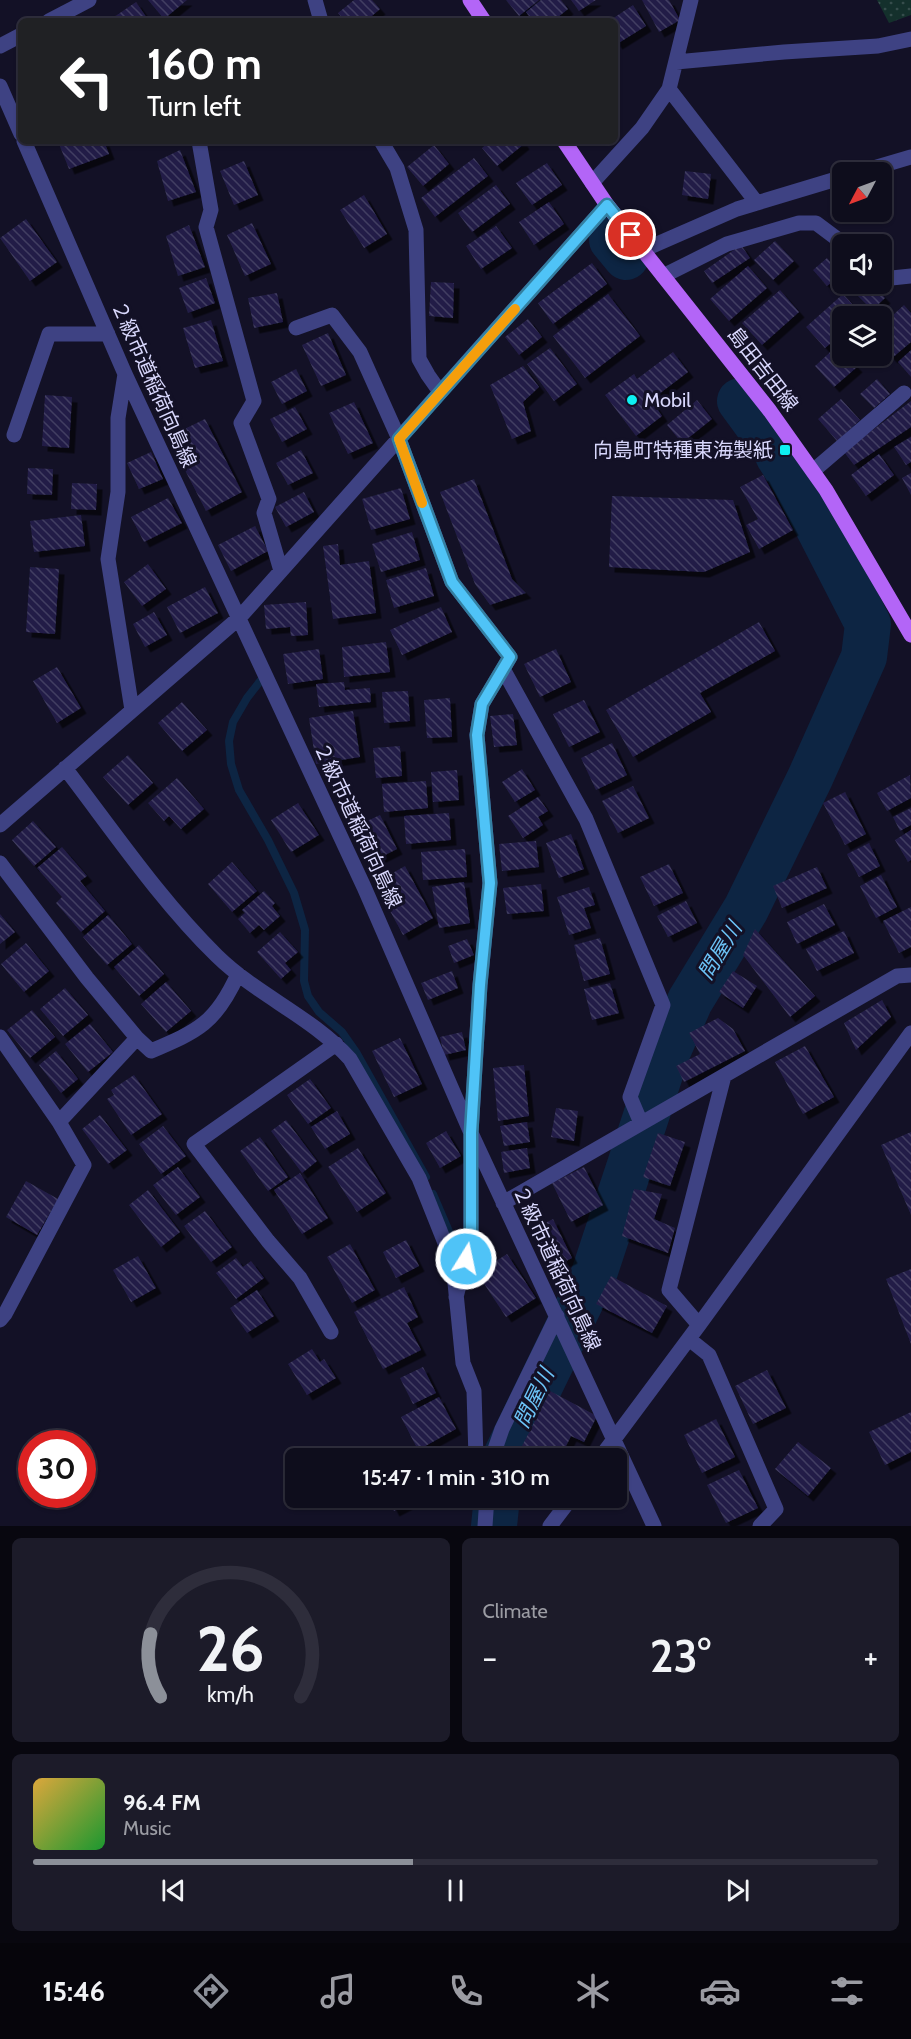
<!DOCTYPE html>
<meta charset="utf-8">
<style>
:root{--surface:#0e0d1c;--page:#1c1b29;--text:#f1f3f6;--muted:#9b9ca3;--line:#2e2d3b;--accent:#8c9099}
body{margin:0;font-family:Cabin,"Noto Sans JP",sans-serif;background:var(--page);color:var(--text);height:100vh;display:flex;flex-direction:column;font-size:22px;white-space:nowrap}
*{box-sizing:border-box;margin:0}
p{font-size:20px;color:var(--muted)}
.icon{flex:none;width:33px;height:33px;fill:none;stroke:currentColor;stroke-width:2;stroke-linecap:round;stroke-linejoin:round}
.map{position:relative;height:1526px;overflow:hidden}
.sheet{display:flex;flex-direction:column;gap:12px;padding:12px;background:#08070f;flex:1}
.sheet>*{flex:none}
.banner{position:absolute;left:18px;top:18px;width:600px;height:126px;border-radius:9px;box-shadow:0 2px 4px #0004,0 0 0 2px var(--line);background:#202124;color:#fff;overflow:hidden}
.needle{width:39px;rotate:229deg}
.tools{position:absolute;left:832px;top:162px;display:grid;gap:12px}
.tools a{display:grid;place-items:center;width:60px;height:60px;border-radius:9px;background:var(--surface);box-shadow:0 2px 4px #0004,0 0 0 2px var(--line);font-size:30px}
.speed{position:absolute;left:18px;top:1430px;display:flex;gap:12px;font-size:30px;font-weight:700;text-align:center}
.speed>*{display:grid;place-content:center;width:78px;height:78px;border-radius:50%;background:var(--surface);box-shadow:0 2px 4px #0004,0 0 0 2px var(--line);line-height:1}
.speed .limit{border:9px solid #d22;background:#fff;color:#111}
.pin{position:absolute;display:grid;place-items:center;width:51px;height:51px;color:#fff;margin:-26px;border:3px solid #fff;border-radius:50%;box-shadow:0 2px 6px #0007}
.me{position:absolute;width:66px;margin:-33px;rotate:10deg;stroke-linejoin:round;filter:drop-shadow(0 0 4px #0008)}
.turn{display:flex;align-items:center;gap:21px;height:126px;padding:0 30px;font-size:27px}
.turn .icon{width:78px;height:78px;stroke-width:2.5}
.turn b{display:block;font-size:42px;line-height:51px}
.big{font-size:45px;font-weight:600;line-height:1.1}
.sheet .card{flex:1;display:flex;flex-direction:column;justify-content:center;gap:9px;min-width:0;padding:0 21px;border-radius:9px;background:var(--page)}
.sheet .dial{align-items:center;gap:0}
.dial svg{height:156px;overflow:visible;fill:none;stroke:var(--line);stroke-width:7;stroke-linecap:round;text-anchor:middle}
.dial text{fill:var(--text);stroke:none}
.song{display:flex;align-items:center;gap:18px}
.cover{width:72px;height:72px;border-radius:9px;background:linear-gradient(135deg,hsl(40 70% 55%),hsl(130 70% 35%))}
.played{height:6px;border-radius:3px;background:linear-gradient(90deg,var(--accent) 45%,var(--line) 45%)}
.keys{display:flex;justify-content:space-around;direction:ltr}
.heat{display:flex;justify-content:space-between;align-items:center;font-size:33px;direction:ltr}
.sheet .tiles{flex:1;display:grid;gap:12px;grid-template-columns:1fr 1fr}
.card:last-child{grid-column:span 2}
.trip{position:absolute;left:285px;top:1448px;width:342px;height:60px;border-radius:9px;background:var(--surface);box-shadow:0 2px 4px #0004,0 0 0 2px var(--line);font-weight:600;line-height:60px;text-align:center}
.dock{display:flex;height:96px;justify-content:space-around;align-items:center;background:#06050b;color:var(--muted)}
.dock .icon{width:42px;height:42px}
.dock .current{color:var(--accent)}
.dock b{font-size:27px;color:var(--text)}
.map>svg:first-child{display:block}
</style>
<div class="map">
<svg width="911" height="1526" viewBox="0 0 911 1526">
<defs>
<pattern id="park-dots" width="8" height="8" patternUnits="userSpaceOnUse" patternTransform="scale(1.5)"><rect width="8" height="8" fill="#14302c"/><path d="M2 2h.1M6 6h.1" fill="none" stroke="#364d4c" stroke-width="1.8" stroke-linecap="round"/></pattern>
<pattern id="building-back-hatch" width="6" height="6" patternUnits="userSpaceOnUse" patternTransform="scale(1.5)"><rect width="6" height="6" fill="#221e46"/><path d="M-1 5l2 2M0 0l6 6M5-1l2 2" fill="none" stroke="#423e62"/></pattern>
<filter id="shadow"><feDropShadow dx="5.5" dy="5.5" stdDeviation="0" flood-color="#0009"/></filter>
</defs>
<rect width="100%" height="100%" fill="#131126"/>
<!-- park -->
<path fill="url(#park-dots)" d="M 877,0 L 911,0 L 911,15 L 889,23 Z"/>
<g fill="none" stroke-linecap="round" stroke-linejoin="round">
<!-- stream -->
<path stroke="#0d2543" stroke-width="8" d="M 261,680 L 247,698 L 233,722 L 229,741 L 231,764 L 239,790 L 268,840 L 294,893 L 305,930 L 304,981 L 308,996 L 319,1012 L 342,1032 L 356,1052 L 426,1177
M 433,1194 L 457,1250"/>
<!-- river -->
<path stroke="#0d2543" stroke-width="46" d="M 612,240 L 626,257
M 740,401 L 759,427
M 505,1458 L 594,1274 L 667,1053 L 690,1001 L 746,909 L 810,778 L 864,657 L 868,624 L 794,480 L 778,455
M 494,1526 L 497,1497"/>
</g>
<!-- building -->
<path fill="url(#building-back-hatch)" filter="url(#shadow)" d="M 148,0 L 187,0 L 164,19 Z
M 354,0 L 372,0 L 380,9 L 366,21 L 345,21 L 338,13 Z
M 506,0 L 539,0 L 519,16 Z
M 541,0 L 561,0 L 568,9 L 553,21 L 533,21 L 526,12 Z
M 571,0 L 596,0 L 579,11 Z
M 642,0 L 669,0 L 680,20 L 659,32 Z
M 136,2 L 149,21 L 117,21 L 114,17 Z
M 633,5 L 646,26 L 617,44 L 615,41 L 615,21 L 609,21 Z
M 66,141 L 104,141 L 109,154 L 69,169 L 59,144 Z
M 490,141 L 522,141 L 524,144 L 497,166 L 482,148 Z
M 434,145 L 449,164 L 423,186 L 407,167 Z
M 180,150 L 196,192 L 168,201 L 157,161 Z
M 474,158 L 488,176 L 435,217 L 421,198 Z
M 244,161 L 258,195 L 234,205 L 220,171 Z
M 547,163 L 562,185 L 532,205 L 516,183 Z
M 685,171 L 711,174 L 708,199 L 682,195 Z
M 496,185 L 510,204 L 472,232 L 458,213 Z
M 364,195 L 387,234 L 364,248 L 340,210 Z
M 549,202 L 564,224 L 534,245 L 519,222 Z
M 26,219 L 57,262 L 30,281 L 0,238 Z
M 252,223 L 271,264 L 245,276 L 227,235 Z
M 189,225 L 205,267 L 178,276 L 166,236 Z
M 496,226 L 512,248 L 481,269 L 466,246 Z
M 775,241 L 794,261 L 773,280 L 754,260 Z
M 741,245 L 750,258 L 712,283 L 704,271 Z
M 827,258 L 841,275 L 827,286 L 813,270 Z
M 592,263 L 607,284 L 553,324 L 538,303 Z
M 748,266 L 767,288 L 729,321 L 710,299 Z
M 206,278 L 215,303 L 188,313 L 179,288 Z
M 431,282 L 454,283 L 453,318 L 429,316 Z
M 857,284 L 872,284 L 885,298 L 872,310 L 851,289 Z
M 780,290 L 799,312 L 762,345 L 742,323 Z
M 277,293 L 283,322 L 254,328 L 248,298 Z
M 608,294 L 640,336 L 585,378 L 553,336 Z
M 843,294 L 863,316 L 843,316 L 843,333 L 825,348 L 806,327 Z
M 904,305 L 911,313 L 911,342 L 892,358 L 882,347 L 882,325 Z
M 528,319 L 542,337 L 519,355 L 505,337 Z
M 211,320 L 223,361 L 195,368 L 183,328 Z
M 328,333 L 346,375 L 321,386 L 302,345 Z
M 838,345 L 843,351 L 843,356 L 847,356 L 857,367 L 834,387 L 815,366 Z
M 550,348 L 577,384 L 554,401 L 527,364 Z
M 911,350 L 911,377 L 898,362 Z
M 673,352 L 688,372 L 651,400 L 662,416 L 636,436 L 605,395 L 634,374 L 637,379 Z
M 523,366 L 539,387 L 523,402 L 531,431 L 512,439 L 490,385 Z
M 296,369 L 307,391 L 282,404 L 271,382 Z
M 877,379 L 890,394 L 874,408 L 860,394 Z
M 45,395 L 72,397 L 69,448 L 42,446 Z
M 841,399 L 860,420 L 837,441 L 818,419 Z
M 697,400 L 712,419 L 682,443 L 667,425 Z
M 911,401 L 911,427 L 854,465 L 844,452 Z
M 354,402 L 373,443 L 348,454 L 329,413 Z
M 295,407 L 307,429 L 282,442 L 270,419 Z
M 205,419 L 242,492 L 206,511 L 168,437 Z
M 911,437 L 911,462 L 906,465 L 894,447 Z
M 301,450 L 313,473 L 288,485 L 276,463 Z
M 151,452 L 163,479 L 139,489 L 127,463 Z
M 879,454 L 894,475 L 866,496 L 851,475 Z
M 28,468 L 53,469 L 52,495 L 27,494 Z
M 911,473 L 911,495 L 902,478 Z
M 763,475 L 793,530 L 759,549 L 746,525 L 758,519 L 740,487 Z
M 474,479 L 512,579 L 526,593 L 490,605 L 475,584 L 440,492 Z
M 72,483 L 97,484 L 96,510 L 71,509 Z
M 401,488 L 410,519 L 371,530 L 362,499 Z
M 304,492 L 314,512 L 286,527 L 275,507 Z
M 612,496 L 733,500 L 750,552 L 704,572 L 609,567 Z
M 168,498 L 182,523 L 144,542 L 131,517 Z
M 81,515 L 85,546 L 34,552 L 30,521 Z
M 255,526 L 268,551 L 231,571 L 218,545 Z
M 412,532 L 420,560 L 381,572 L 372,544 Z
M 338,544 L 340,565 L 369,561 L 376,613 L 333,619 L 323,546 Z
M 148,564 L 166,589 L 142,606 L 124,582 Z
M 30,567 L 59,569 L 55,634 L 26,632 Z
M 426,568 L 434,596 L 394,608 L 386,580 Z
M 205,587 L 218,613 L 180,633 L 167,607 Z
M 306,602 L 308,635 L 291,636 L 290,627 L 266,629 L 264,605 Z
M 441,607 L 452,632 L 402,655 L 390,630 Z
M 154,612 L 167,635 L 145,647 L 133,624 Z
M 759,622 L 775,651 L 700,693 L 711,712 L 633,757 L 606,710 Z
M 386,642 L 390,672 L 344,677 L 342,647 Z
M 319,649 L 323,679 L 288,684 L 283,654 Z
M 556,649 L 571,682 L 540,697 L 524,664 Z
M 57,667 L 81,708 L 57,723 L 33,681 Z
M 344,682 L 345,690 L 370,688 L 371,702 L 319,707 L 316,684 Z
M 408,691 L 410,721 L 384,723 L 382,692 Z
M 450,698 L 452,737 L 427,738 L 424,700 Z
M 584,700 L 600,732 L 569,747 L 553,714 Z
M 182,702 L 207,730 L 182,751 L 158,723 Z
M 353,711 L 360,757 L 316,764 L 309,718 Z
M 513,714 L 517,745 L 494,747 L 490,716 Z
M 612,743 L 627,775 L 596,790 L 581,758 Z
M 400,746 L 402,776 L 376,778 L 373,748 Z
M 128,755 L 153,783 L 128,805 L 103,777 Z
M 522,769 L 535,790 L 515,802 L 502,782 Z
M 457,770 L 459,800 L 433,802 L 431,772 Z
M 910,775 L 911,798 L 887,811 L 877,793 Z
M 177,778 L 204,809 L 181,829 L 169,816 L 164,821 L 148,803 Z
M 426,781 L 428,808 L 384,812 L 382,784 Z
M 633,786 L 649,818 L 618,833 L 602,801 Z
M 845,792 L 866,834 L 845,845 L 823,803 Z
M 538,797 L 548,811 L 538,817 L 543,825 L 523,838 L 508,816 Z
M 298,803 L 319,835 L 291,852 L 271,820 Z
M 911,808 L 911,825 L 900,831 L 893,817 Z
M 449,813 L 451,840 L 406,844 L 404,816 Z
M 380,815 L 397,849 L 369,863 L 352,828 Z
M 33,821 L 56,847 L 34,866 L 12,840 Z
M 911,830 L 911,860 L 908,862 L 895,840 Z
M 571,834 L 584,869 L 559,878 L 546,843 Z
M 536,841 L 539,867 L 502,871 L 499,844 Z
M 869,843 L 880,866 L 859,877 L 847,854 Z
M 62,847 L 87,876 L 80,881 L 105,911 L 81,932 L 56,903 L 62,897 L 37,868 Z
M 465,849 L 467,877 L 423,880 L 421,852 Z
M 232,862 L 257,891 L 232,912 L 208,884 Z
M 669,864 L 683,893 L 654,906 L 640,877 Z
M 405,866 L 433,918 L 403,935 L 375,883 Z
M 817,867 L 827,888 L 782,908 L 773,886 Z
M 881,875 L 897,907 L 876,918 L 860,886 Z
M 464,882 L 470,923 L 439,928 L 432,887 Z
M 541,884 L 544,911 L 507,914 L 503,888 Z
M 589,887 L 595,905 L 584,908 L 591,928 L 569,935 L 557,897 Z
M 264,891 L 275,903 L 272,906 L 280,916 L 264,930 L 259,925 L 250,933 L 238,919 L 245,913 L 242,910 Z
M 686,901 L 697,923 L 668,937 L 657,916 Z
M 824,904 L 835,925 L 797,944 L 787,922 Z
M 911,907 L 911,947 L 899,953 L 883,921 Z
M 0,914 L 15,932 L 0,944 Z
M 108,915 L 132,944 L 107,965 L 83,937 Z
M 755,929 L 815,996 L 790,1017 L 743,955 Z
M 844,931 L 854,953 L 817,971 L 806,949 Z
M 280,932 L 298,952 L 285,963 L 291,970 L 281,979 L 257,952 Z
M 600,938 L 610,974 L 584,981 L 574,945 Z
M 467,939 L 474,955 L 454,963 L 448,946 Z
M 26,943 L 49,971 L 24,992 L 1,964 Z
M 139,945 L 164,974 L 139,996 L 114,967 Z
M 452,971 L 458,988 L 428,1000 L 421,983 Z
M 733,971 L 757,986 L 743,1008 L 719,992 Z
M 166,982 L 191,1011 L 166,1032 L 141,1004 Z
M 610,983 L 619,1013 L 592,1020 L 584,989 Z
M 65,988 L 88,1015 L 63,1036 L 40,1009 Z
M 882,1000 L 891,1017 L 856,1050 L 844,1023 Z
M 32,1010 L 55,1037 L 30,1058 L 7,1030 Z
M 718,1018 L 733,1029 L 745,1051 L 684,1082 L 676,1066 L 700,1054 L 689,1033 Z
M 90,1024 L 113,1052 L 88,1072 L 65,1044 Z
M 462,1032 L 466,1050 L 444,1055 L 440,1037 Z
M 400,1038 L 422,1084 L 394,1097 L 372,1051 Z
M 805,1046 L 834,1097 L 803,1114 L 775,1062 Z
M 56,1051 L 78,1079 L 61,1093 L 39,1065 Z
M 524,1065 L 529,1116 L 498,1121 L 493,1068 Z
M 134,1075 L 162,1114 L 131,1135 L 107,1099 L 114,1095 L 111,1090 Z
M 310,1079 L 331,1108 L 308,1124 L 287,1095 Z
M 556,1108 L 578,1111 L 574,1141 L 551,1137 Z
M 337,1111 L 350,1134 L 325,1149 L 311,1127 Z
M 100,1115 L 127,1150 L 108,1164 L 82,1129 Z
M 286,1120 L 317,1161 L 302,1173 L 271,1131 Z
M 527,1122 L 530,1142 L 504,1146 L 500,1126 Z
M 163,1126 L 186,1156 L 161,1174 L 139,1144 Z
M 446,1131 L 461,1156 L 440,1168 L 426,1143 Z
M 911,1132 L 911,1215 L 881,1145 Z
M 658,1133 L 685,1142 L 670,1186 L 643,1177 Z
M 260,1137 L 288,1177 L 268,1191 L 240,1151 Z
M 358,1148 L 386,1193 L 357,1212 L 328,1167 Z
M 527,1148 L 530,1168 L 504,1173 L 501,1152 Z
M 178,1167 L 200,1197 L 176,1215 L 153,1185 Z
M 584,1167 L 603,1205 L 571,1222 L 552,1183 Z
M 300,1173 L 328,1218 L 302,1234 L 274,1190 Z
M 26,1181 L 58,1199 L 37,1235 L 6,1217 Z
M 634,1189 L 662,1194 L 654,1219 L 675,1228 L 668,1253 L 622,1236 Z
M 148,1190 L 180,1232 L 161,1247 L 129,1205 Z
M 205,1211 L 232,1247 L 211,1262 L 184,1226 Z
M 553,1219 L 572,1258 L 550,1269 L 531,1230 Z
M 406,1240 L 419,1266 L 396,1278 L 383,1252 Z
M 350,1244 L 375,1290 L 352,1303 L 327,1257 Z
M 507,1254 L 536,1298 L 506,1317 L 477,1273 Z
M 138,1256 L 156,1288 L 131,1302 L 113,1270 Z
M 236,1258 L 243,1267 L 251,1261 L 264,1278 L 236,1299 L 216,1273 Z
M 911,1269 L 911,1344 L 886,1279 Z
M 611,1276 L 667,1306 L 652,1333 L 596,1304 Z
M 404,1287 L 418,1317 L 407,1323 L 421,1350 L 383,1369 L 354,1312 Z
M 257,1290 L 274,1316 L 247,1333 L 230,1308 Z
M 312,1349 L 320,1362 L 324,1359 L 336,1378 L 307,1395 L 288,1364 Z
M 423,1367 L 436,1393 L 413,1404 L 400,1378 Z
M 767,1370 L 786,1408 L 753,1424 L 735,1386 Z
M 550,1391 L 597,1416 L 584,1442 L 571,1436 L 560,1458 L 520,1458 L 517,1456 Z
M 439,1397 L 456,1429 L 418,1450 L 401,1417 Z
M 911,1412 L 911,1452 L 885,1465 L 869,1432 Z
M 716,1419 L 735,1457 L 702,1473 L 684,1435 Z
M 798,1442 L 831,1468 L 808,1496 L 775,1469 Z
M 739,1470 L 758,1508 L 726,1523 L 707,1485 Z
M 387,1497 L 421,1497 L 394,1511 Z"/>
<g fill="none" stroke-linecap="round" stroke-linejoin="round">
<!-- minor -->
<path stroke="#3e4283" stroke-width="15" d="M 315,0 L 321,21
M 49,21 L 89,0
M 0,46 L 21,35
M 676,62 L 784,52 L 878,46 L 911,39
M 0,86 L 21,134
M 669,89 L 757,203
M 24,141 L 125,374 L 364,887 L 471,1133 L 654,1526
M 199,141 L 211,210 L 206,227 L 254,401 L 241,423 L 269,499 L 264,513 L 281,571
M 381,141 L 397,168 L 416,230 L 419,359 L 428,375 L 440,392
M 860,172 L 911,157
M 592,183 L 642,128 L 669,89 L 691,0
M 643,250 L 737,209 L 843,177
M 663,276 L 727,244 L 799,223 L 816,223 L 844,244
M 882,279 L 911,276
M 296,328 L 332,315 L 360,352 L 399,439 L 452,582 L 510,657 L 482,704 L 477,735 L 490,883 L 480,985 L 471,1133 L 471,1239 L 456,1297
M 125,374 L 118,418 L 118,492 L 108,559 L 132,710
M 14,435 L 49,334 L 108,334
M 813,471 L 904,393
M 503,669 L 586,819 L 663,1005 L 630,1097 L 641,1123
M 65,768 C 114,832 160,900 217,956 C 257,995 312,1017 350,1059 L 419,1178 L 453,1263 L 463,1363 L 474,1391 L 476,1458
M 0,825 L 239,618 L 607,205
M 0,863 L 87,978 L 137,1038 L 59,1122
M 0,1037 L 59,1122 L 84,1165 L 5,1314 L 0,1320
M 137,1038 L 151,1051 C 198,1031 216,1023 238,974
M 503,1203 L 897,976 L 911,975
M 699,1325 L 669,1290 L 724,1076
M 331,1332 L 300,1278 L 268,1241 L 194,1144 L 336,1044
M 689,1339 L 709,1355 L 776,1509 L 760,1526
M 492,1458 L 502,1429 L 557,1316
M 600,1458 L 699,1325 L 911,1033
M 485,1526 L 487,1497
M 550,1526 L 572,1497"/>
<!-- major -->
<path stroke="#b365f7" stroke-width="15" d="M 470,0 L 484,21
M 564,141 L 607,205 L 770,411 L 826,490 L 911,635"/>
</g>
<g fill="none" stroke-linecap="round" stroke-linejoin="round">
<defs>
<path id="route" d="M 466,1259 L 471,1239 L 471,1133 L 480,985 L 490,883 L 477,735 L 482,704 L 510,657 L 452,582 L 399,439 L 607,205 L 631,235"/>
</defs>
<!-- route casing -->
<use href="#route" stroke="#337fa1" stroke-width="15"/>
<!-- route -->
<use href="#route" stroke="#4fc3f7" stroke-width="10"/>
<!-- slow -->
<path stroke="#f59e0b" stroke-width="10" d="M 422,503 L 399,439 L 515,309"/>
</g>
<!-- markers -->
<g fill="#0ef0f2" stroke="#131126" stroke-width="2">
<circle cx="632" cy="400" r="6"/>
<rect x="779" y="444" width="12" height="12" rx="3"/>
</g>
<g text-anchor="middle" stroke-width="6" stroke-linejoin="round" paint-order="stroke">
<!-- street labels -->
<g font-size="20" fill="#d9d8fd" stroke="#131126">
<text transform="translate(763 369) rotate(52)" y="7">島田吉田線</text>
<text transform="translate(154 384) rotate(66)" y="7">２級市道稲荷向島線</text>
<text transform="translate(358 825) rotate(65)" y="7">２級市道稲荷向島線</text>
<text transform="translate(557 1268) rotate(65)" y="7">２級市道稲荷向島線</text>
</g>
<!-- poi labels -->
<g font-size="20" fill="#d9d8fd" stroke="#131126" text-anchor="start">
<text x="644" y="407">Mobil</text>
<text x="773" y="457" text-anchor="end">向島町特種東海製紙</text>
</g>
<!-- water labels -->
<g font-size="21" font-style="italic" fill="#6cc3f7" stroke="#131126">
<text transform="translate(720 951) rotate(-59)" y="7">問屋川</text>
<text transform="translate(534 1398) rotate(-64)" y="7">問屋川</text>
</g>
</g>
</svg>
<div class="tools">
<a><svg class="needle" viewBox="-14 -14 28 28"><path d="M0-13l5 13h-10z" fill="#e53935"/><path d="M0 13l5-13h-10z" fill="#9b9ca3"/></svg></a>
<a><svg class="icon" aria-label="sound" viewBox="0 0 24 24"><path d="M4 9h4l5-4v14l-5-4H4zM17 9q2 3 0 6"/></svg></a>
<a><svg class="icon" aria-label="layers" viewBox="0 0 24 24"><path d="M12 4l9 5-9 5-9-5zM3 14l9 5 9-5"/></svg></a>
</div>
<div class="speed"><div class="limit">30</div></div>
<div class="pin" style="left:631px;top:235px;background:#d93025"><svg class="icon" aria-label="arrive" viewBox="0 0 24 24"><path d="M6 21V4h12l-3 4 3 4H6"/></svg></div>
<svg class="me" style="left:466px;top:1259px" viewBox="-20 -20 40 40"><circle r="17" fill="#4fc3f7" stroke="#fff" stroke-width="3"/><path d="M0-11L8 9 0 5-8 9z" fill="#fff"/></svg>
<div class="trip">15:47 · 1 min · 310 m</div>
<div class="banner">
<div class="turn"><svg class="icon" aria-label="left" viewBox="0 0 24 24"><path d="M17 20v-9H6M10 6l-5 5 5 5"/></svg><div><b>160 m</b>Turn left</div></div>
</div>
</div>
<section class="sheet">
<div class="tiles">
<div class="card dial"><svg viewBox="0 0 100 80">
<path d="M14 69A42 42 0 1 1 86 69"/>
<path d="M14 69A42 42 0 0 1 9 37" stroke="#8c9099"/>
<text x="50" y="56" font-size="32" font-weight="700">26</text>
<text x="50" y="72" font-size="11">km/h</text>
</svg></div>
<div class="card"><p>Climate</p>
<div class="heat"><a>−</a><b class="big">23°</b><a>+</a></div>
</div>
<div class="card">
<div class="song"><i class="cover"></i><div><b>96.4 FM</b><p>Music</p></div></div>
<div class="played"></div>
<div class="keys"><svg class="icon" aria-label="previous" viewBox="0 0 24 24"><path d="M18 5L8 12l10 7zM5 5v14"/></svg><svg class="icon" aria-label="pause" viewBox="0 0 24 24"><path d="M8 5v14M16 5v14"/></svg><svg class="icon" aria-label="next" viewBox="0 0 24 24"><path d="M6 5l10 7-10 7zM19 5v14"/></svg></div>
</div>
</div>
</section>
<nav class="dock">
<b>15:46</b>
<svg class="icon current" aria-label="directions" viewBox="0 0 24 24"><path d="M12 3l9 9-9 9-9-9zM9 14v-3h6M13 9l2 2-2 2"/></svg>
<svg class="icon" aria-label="music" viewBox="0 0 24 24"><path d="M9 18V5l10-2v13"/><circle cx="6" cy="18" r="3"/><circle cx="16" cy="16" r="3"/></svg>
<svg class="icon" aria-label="phone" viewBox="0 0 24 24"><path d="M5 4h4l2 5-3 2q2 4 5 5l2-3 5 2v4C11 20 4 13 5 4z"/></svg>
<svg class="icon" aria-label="climate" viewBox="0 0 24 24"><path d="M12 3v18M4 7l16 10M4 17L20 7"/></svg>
<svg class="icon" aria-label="car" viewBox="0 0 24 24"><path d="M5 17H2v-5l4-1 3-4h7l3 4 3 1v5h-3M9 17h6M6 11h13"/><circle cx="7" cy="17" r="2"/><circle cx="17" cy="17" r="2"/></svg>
<svg class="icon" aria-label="filters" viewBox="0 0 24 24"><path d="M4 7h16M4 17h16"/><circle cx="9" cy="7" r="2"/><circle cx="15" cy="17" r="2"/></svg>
</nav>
